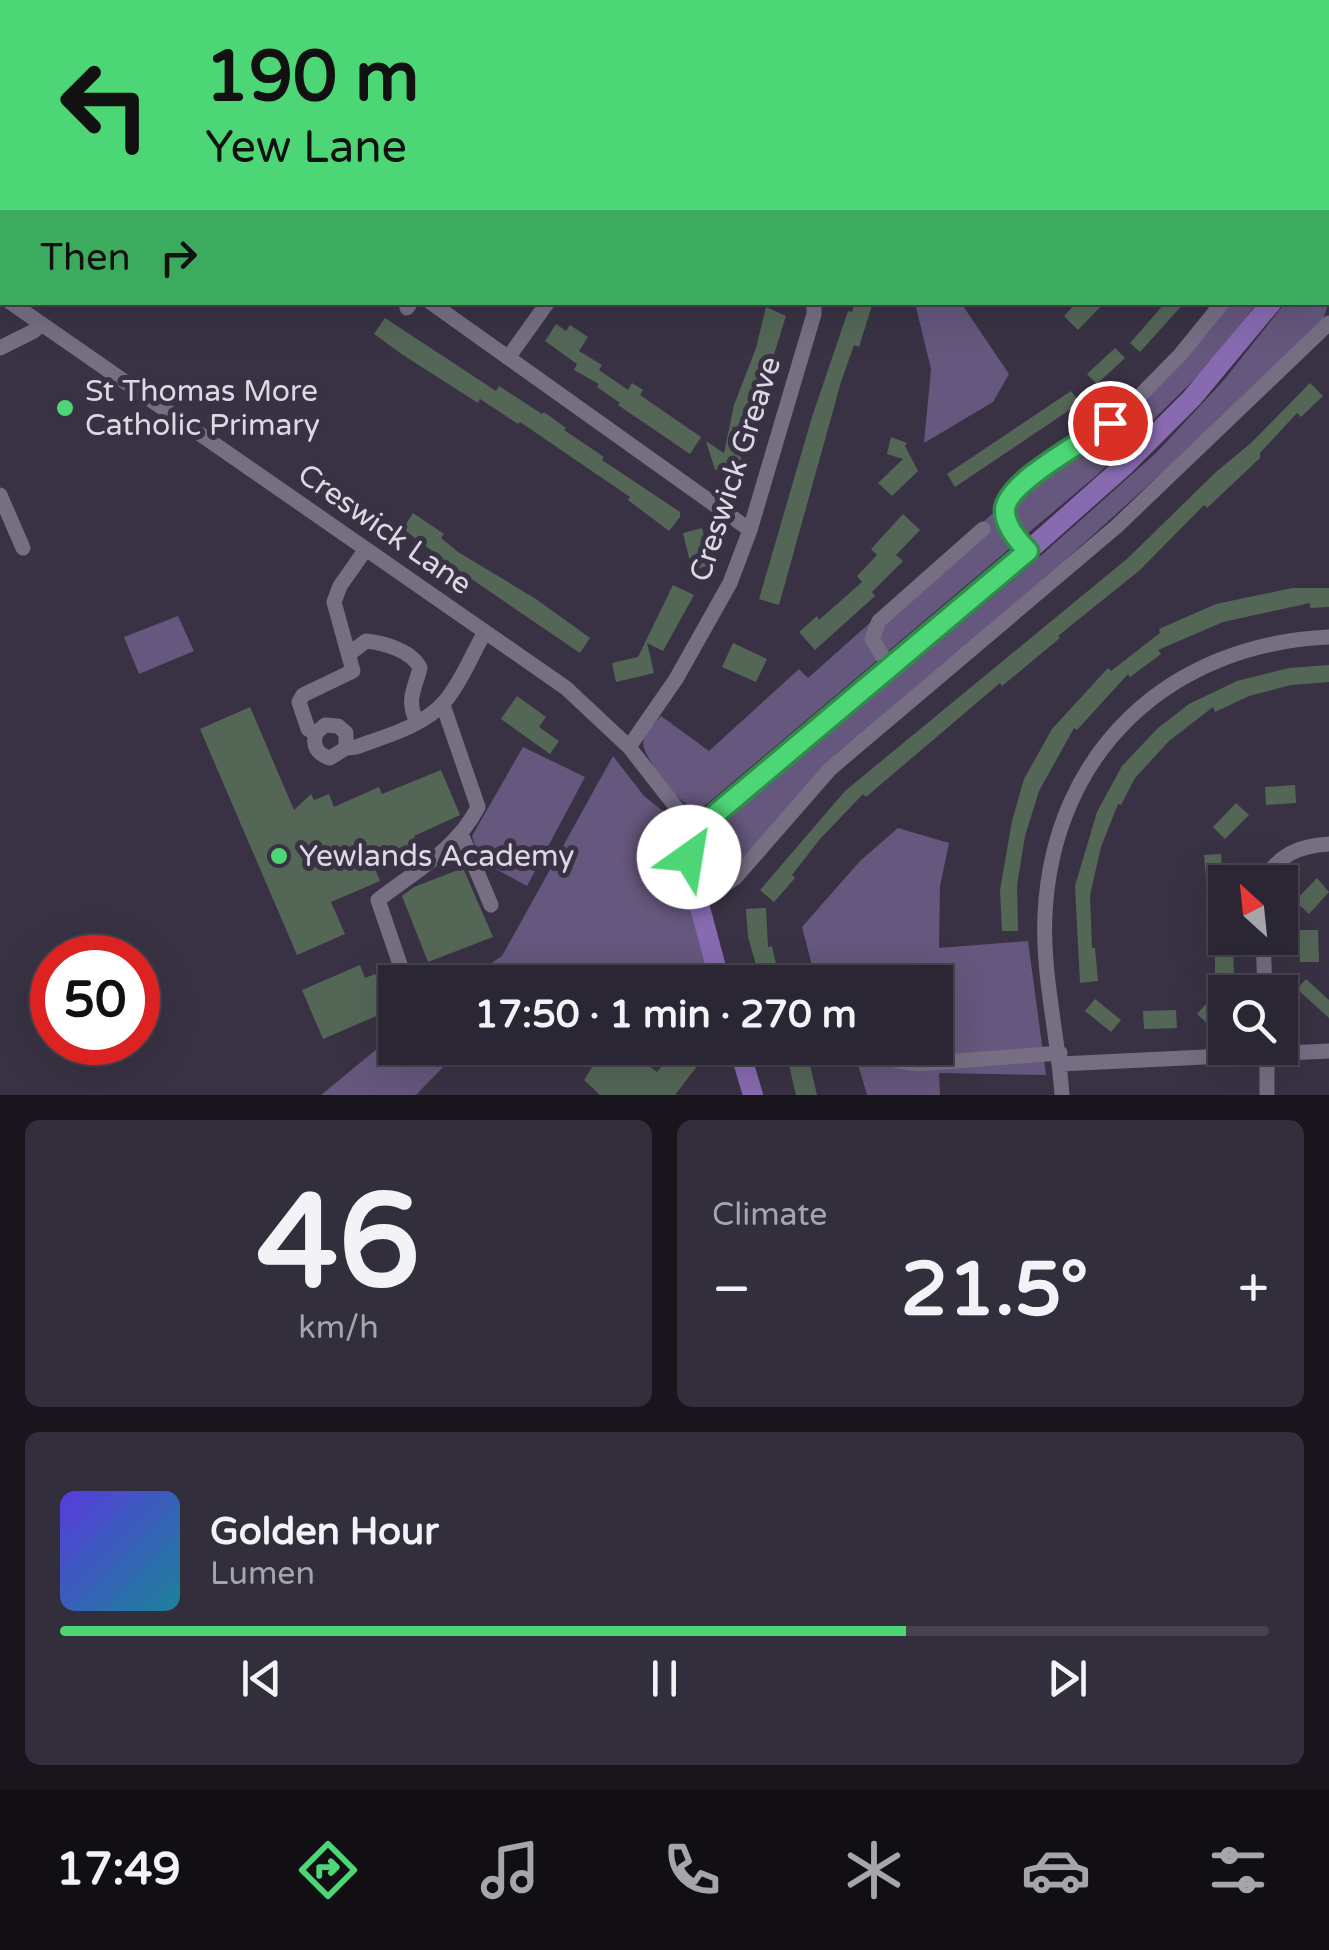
<!DOCTYPE html>
<meta charset="utf-8">
<style>
:root{--surface:#2b2633;--page:#332e3b;--text:#f1f3f6;--muted:#a6a5ac;--line:#47434e;--accent:#4dd676}
body{margin:0;font-family:"Varela Round",sans-serif;background:var(--page);color:var(--text);height:100vh;display:flex;flex-direction:column;font-size:38px;white-space:nowrap}
*{box-sizing:border-box;margin:0}
p{font-size:32px;color:var(--muted)}
.icon{flex:none;width:55px;height:55px;fill:none;stroke:currentColor;stroke-width:2;stroke-linecap:round;stroke-linejoin:round}
.map{position:relative;height:1095px;overflow:hidden}
.drawer{display:flex;flex-direction:column;gap:25px;padding:25px;background:#18151c;flex:1}
.drawer>*{flex:none}
.top-card{position:absolute;left:0px;top:0px;width:1330px;height:305px;box-shadow:0 10px 40px #0002,0 0 0 2px var(--line);background:#4dd676;color:#111;overflow:hidden}
.needle{width:65px;rotate:333deg}
.tools{position:absolute;left:1208px;top:865px;display:grid;gap:20px}
.tools a{display:grid;place-items:center;width:90px;height:90px;border-radius:0px;background:var(--surface);box-shadow:0 10px 40px #0002,0 0 0 2px var(--line);font-size:50px}
.speed{position:absolute;left:30px;top:935px;display:flex;gap:20px;font-size:50px;font-weight:700;text-align:center}
.speed>*{display:grid;place-content:center;width:130px;height:130px;border-radius:50%;background:var(--surface);box-shadow:0 10px 40px #0002,0 0 0 2px var(--line);line-height:1}
.speed .limit{border:15px solid #d22;background:#fff;color:#111}
.pin{position:absolute;display:grid;place-items:center;width:85px;height:85px;color:#fff;margin:-42px;border:5px solid #fff;border-radius:50%;box-shadow:0 2px 10px #0007}
.me{position:absolute;width:110px;margin:-55px;rotate:32deg;stroke-linejoin:round;filter:drop-shadow(0 0 8px #0008)}
.turn{display:flex;align-items:center;gap:35px;height:210px;padding:0 40px;font-size:45px}
.turn .icon{width:130px;height:130px;stroke-width:2.5}
.turn b{display:block;font-size:70px;line-height:85px}
.then{display:flex;align-items:center;height:95px;padding:0 40px;background:#0003;gap:20px;font-size:38px}
.big{font-size:75px;font-weight:800;line-height:1.1}
.drawer .widget{flex:1;display:flex;flex-direction:column;justify-content:center;gap:15px;min-width:0;padding:0 35px;border-radius:15px;background:var(--page)}
.drawer .dial{align-items:center;gap:0}
.dial b{font-size:130px;line-height:1}
.song{display:flex;align-items:center;gap:30px}
.cover{width:120px;height:120px;border-radius:15px;background:linear-gradient(135deg,hsl(250 70% 55%),hsl(190 70% 35%))}
.played{height:10px;border-radius:5px;background:linear-gradient(90deg,var(--accent) 70%,var(--line) 70%)}
.keys{display:flex;justify-content:space-around;direction:ltr}
.heat{display:flex;justify-content:space-between;align-items:center;font-size:55px;direction:ltr}
.drawer .tiles{flex:1;display:grid;gap:25px;grid-template-columns:1fr 1fr}
.widget:last-child{grid-column:span 2}
.trip{position:absolute;left:378px;top:965px;width:575px;height:100px;border-radius:0px;background:var(--surface);box-shadow:0 10px 40px #0002,0 0 0 2px var(--line);font-weight:800;line-height:100px;text-align:center}
.menu{display:flex;height:160px;justify-content:space-around;align-items:center;background:#110f14;color:var(--muted)}
.menu .icon{width:70px;height:70px}
.menu .current{color:var(--accent)}
.menu b{font-size:45px;color:var(--text)}
.map>svg:first-child{display:block}
</style>
<div class="map">
<svg width="1329" height="1095" viewBox="0 0 1329 1095">
<rect width="100%" height="100%" fill="#393244"/>
<!-- green -->
<path fill="#65577d" d="M 915,303 L 961,303 L 1009,374 L 993,402 L 924,443 L 931,369 Z
M 1230,303 L 1257,303 L 1208,366 L 1097,475 L 708,803 L 701,808 C 697,807 688,805 685,803 C 674,796 643,756 643,743 C 644,733 654,724 661,716 L 709,751 L 799,669 L 808,678 L 991,515 L 1127,417 Z
M 1285,303 L 1325,303 L 1327,308 L 1322,322 L 1206,433 L 1042,581 L 817,774 L 728,875 L 717,879 L 707,876 C 703,846 710,838 730,816 L 1018,576 L 1157,452 L 1224,380 Z
M 178,616 L 194,651 L 139,674 L 124,637 Z
M 523,747 L 585,777 L 527,886 L 479,860 L 472,836 Z
M 613,756 L 644,796 L 673,819 L 679,835 L 679,867 L 711,982 L 463,982 L 502,956 Z
M 898,828 L 949,843 L 940,886 L 939,948 L 1028,941 L 1046,1075 L 939,1073 L 940,1095 L 867,1095 L 853,1048 L 935,1048 L 935,982 L 835,982 L 833,978 L 816,981 L 802,927 L 860,861 Z
M 395,1034 L 395,1048 L 486,1048 L 445,1065 L 416,1095 L 321,1095 Z"/>
<!-- building -->
<path fill="#546757" d="M 855,302 L 873,302 L 859,347 L 854,345 L 841,382 L 779,605 L 759,599 L 812,417 L 848,311 L 852,312 Z
M 1077,302 L 1105,302 L 1078,330 L 1064,316 Z
M 1166,302 L 1185,302 L 1140,352 L 1130,343 Z
M 766,307 L 786,316 L 750,431 L 732,427 L 742,462 L 715,470 L 706,441 L 724,453 L 734,405 L 756,348 Z
M 385,318 L 496,391 L 499,386 L 542,414 L 544,412 L 566,428 L 564,430 L 604,457 L 602,460 L 680,512 L 680,517 L 669,531 L 628,500 L 630,497 L 520,422 L 518,424 L 480,399 L 478,403 L 403,355 L 374,334 Z
M 556,324 L 566,331 L 570,325 L 588,337 L 579,351 L 602,365 L 599,370 L 628,390 L 632,383 L 643,390 L 640,395 L 701,437 L 690,454 L 618,405 L 620,403 L 597,387 L 599,384 L 574,370 L 577,364 L 545,341 Z
M 1115,348 L 1125,358 L 1097,384 L 1087,374 Z
M 1310,383 L 1323,396 L 1301,417 L 1297,413 L 1260,453 L 1260,458 L 1207,508 L 1204,505 L 1140,570 L 1058,636 L 1060,638 L 1025,667 L 1002,686 L 1000,683 L 866,797 L 863,794 L 820,839 L 792,875 L 795,878 L 774,902 L 760,890 L 845,791 L 1128,558 L 1216,472 L 1251,443 Z
M 1071,391 L 1080,403 L 955,487 L 947,474 Z
M 891,437 L 907,443 L 905,446 L 918,471 L 892,496 L 878,483 L 903,459 L 887,454 Z
M 413,513 L 444,534 L 441,538 L 458,552 L 536,599 L 590,638 L 580,653 L 451,565 L 403,529 Z
M 903,514 L 920,530 L 896,555 L 903,561 L 872,592 L 875,596 L 815,650 L 799,632 L 817,616 L 819,620 L 862,582 L 857,576 L 877,555 L 871,549 Z
M 702,528 L 711,565 L 692,570 L 683,533 Z
M 673,585 L 694,595 L 663,651 L 647,643 L 654,673 L 616,682 L 612,663 L 638,657 Z
M 1292,588 L 1329,588 L 1329,607 L 1310,608 L 1310,603 L 1223,622 L 1158,650 L 1161,654 L 1130,677 L 1128,674 L 1077,730 L 1074,728 L 1039,791 L 1025,836 L 1017,885 L 1018,931 L 1002,931 L 1000,890 L 1012,821 L 1024,779 L 1052,729 L 1108,668 L 1111,671 L 1160,633 L 1159,629 L 1216,604 Z
M 733,643 L 767,659 L 756,682 L 722,667 Z
M 1329,665 L 1329,682 L 1291,685 L 1249,696 L 1215,712 L 1213,707 L 1169,741 L 1135,778 L 1121,805 L 1118,804 L 1101,847 L 1090,895 L 1092,948 L 1095,948 L 1098,981 L 1080,983 L 1075,886 L 1097,812 L 1122,766 L 1158,728 L 1189,704 L 1237,681 L 1289,668 Z
M 517,696 L 546,717 L 539,727 L 559,741 L 550,754 L 501,719 Z
M 250,707 L 294,810 L 311,794 L 314,800 L 329,794 L 334,807 L 379,787 L 382,794 L 441,770 L 460,815 L 414,836 L 417,843 L 404,849 L 407,856 L 375,869 L 380,881 L 331,902 L 345,934 L 297,955 L 200,729 Z
M 1295,785 L 1296,803 L 1266,805 L 1265,787 Z
M 1236,803 L 1249,815 L 1225,839 L 1213,827 Z
M 1221,854 L 1225,933 L 1213,933 L 1212,887 L 1207,888 L 1204,855 Z
M 463,868 L 493,937 L 428,962 L 402,896 L 414,887 Z
M 1317,878 L 1329,892 L 1309,914 L 1295,901 Z
M 766,908 L 768,947 L 772,946 L 779,977 L 761,982 L 748,937 L 746,909 Z
M 1299,930 L 1318,930 L 1319,962 L 1300,962 Z
M 1215,943 L 1233,943 L 1234,973 L 1215,974 Z
M 360,965 L 365,978 L 375,974 L 385,998 L 376,1002 L 381,1014 L 323,1039 L 302,990 Z
M 1306,979 L 1329,1000 L 1329,1018 L 1297,989 Z
M 1225,983 L 1225,1008 L 1209,1025 L 1197,1014 Z
M 1095,999 L 1121,1020 L 1111,1032 L 1085,1011 Z
M 1176,1010 L 1177,1028 L 1144,1029 L 1143,1011 Z
M 604,1048 L 624,1048 L 657,1072 L 678,1048 L 698,1065 L 675,1095 L 600,1095 L 584,1080 Z
M 785,1048 L 806,1048 L 817,1095 L 796,1095 Z"/>
<g fill="none" stroke-linecap="round" stroke-linejoin="round">
<!-- minor -->
<path stroke="#766f84" stroke-width="15" d="M 803,0 L 806,2
M 1020,0 L 1025,2
M 906,2 L 907,0
M 1242,2 L 1244,0
M 1328,160 L 1329,158
M 1328,290 L 1329,291
M 10,302 L 566,688 L 629,747 L 697,834
M 430,302 L 750,530
M 407,308 L 411,302
M 0,348 L 34,331 L 41,324
M 508,358 L 548,302
M 0,495 L 23,548
M 1028,551 C 1010,532 997,513 1014,489 L 1124,412 L 1180,355 L 1223,302
M 349,654 L 366,641 C 385,643 412,651 420,668 C 414,691 406,700 417,722
M 890,668 L 872,639 L 879,621 L 983,529
M 316,733 L 308,729 L 299,702 L 303,695 L 353,671 L 334,602 L 340,586 L 366,549
M 629,747 L 676,679 L 730,583 L 750,530 L 814,314 L 814,302
M 346,748 L 346,733 L 338,726 L 325,725 L 316,733 C 312,746 317,754 330,758 L 346,748 L 356,747 C 386,736 425,726 446,700 C 462,681 472,654 485,632
M 461,834 L 491,905
M 1263,882 C 1278,855 1298,846 1329,844
M 697,903 L 735,878 L 830,769 L 1117,526 L 1329,323
M 1263,938 L 1265,992
M 406,982 L 378,900 C 414,872 457,849 478,807 L 443,705
M 894,1060 L 918,1064 L 1060,1053
M 1060,1064 L 1329,1051
M 1062,1095 C 1058,1035 1042,974 1045,914 C 1053,752 1169,644 1329,637
M 1267,1095 L 1267,1048"/>
<!-- major -->
<path stroke="#876ab0" stroke-width="20" d="M 1328,225 L 1329,223
M 720,982 L 688,863 L 697,834 L 789,750 L 1028,551 L 1124,466 L 1192,398 L 1272,302
M 739,1048 L 753,1095"/>
</g>
<g fill="none" stroke-linecap="round" stroke-linejoin="round">
<defs>
<path id="route" d="M 689,857 L 697,834 L 718,812 L 1028,551 C 1018,541 1005,526 1005,511 C 1004,483 1088,440 1110,423"/>
</defs>
<!-- route casing -->
<use href="#route" stroke="#328b4d" stroke-width="25"/>
<!-- route -->
<use href="#route" stroke="#4dd676" stroke-width="18"/>
</g>
<!-- markers -->
<g fill="#4dd676" stroke="#393244" stroke-width="4">
<circle cx="65" cy="408" r="10"/>
<circle cx="279" cy="856" r="10"/>
</g>
<g text-anchor="middle" stroke-width="10" stroke-linejoin="round" paint-order="stroke">
<!-- poi labels -->
<g font-size="30" fill="#dcd8e4" stroke="#393244" text-anchor="start">
<text x="85" y="401">St Thomas More<tspan x="85" dy="34">Catholic Primary</tspan></text>
<text x="299" y="866">Yewlands Academy</text>
</g>
<!-- street labels -->
<g font-size="30" fill="#dcd8e4" stroke="#393244">
<text transform="translate(735 469) rotate(-72)" y="10">Creswick Greave</text>
<text transform="translate(385 529) rotate(35)" y="10">Creswick Lane</text>
</g>
</g>
</svg>
<div class="tools">
<a><svg class="needle" viewBox="-14 -14 28 28"><path d="M0-13l5 13h-10z" fill="#e53935"/><path d="M0 13l5-13h-10z" fill="#a6a5ac"/></svg></a>
<a><svg class="icon" aria-label="search" viewBox="0 0 24 24"><circle cx="10" cy="10" r="6"/><path d="M15 15l6 6"/></svg></a>
</div>
<div class="speed"><div class="limit">50</div></div>
<div class="pin" style="left:1110px;top:423px;background:#d93025"><svg class="icon" aria-label="arrive" viewBox="0 0 24 24"><path d="M6 21V4h12l-3 4 3 4H6"/></svg></div>
<svg class="me" style="left:689px;top:857px" viewBox="-20 -20 40 40"><circle r="19" fill="#fff"/><path d="M0-13L10 11 0 6-10 11z" fill="#4dd676"/></svg>
<div class="trip">17:50 · 1 min · 270 m</div>
<div class="top-card">
<div class="turn"><svg class="icon" aria-label="left" viewBox="0 0 24 24"><path d="M17 20v-9H6M10 6l-5 5 5 5"/></svg><div><b>190 m</b>Yew Lane</div></div>
<div class="then">Then<svg class="icon" aria-label="right" viewBox="0 0 24 24"><path d="M7 20v-9h11M14 6l5 5-5 5"/></svg></div>
</div>
</div>
<section class="drawer">
<div class="tiles">
<div class="widget dial"><b>46</b><p>km/h</p></div>
<div class="widget"><p>Climate</p>
<div class="heat"><a>−</a><b class="big">21.5°</b><a>+</a></div>
</div>
<div class="widget">
<div class="song"><i class="cover"></i><div><b>Golden Hour</b><p>Lumen</p></div></div>
<div class="played"></div>
<div class="keys"><svg class="icon" aria-label="previous" viewBox="0 0 24 24"><path d="M18 5L8 12l10 7zM5 5v14"/></svg><svg class="icon" aria-label="pause" viewBox="0 0 24 24"><path d="M8 5v14M16 5v14"/></svg><svg class="icon" aria-label="next" viewBox="0 0 24 24"><path d="M6 5l10 7-10 7zM19 5v14"/></svg></div>
</div>
</div>
</section>
<nav class="menu">
<b>17:49</b>
<svg class="icon current" aria-label="directions" viewBox="0 0 24 24"><path d="M12 3l9 9-9 9-9-9zM9 14v-3h6M13 9l2 2-2 2"/></svg>
<svg class="icon" aria-label="music" viewBox="0 0 24 24"><path d="M9 18V5l10-2v13"/><circle cx="6" cy="18" r="3"/><circle cx="16" cy="16" r="3"/></svg>
<svg class="icon" aria-label="phone" viewBox="0 0 24 24"><path d="M5 4h4l2 5-3 2q2 4 5 5l2-3 5 2v4C11 20 4 13 5 4z"/></svg>
<svg class="icon" aria-label="climate" viewBox="0 0 24 24"><path d="M12 3v18M4 7l16 10M4 17L20 7"/></svg>
<svg class="icon" aria-label="car" viewBox="0 0 24 24"><path d="M5 17H2v-5l4-1 3-4h7l3 4 3 1v5h-3M9 17h6M6 11h13"/><circle cx="7" cy="17" r="2"/><circle cx="17" cy="17" r="2"/></svg>
<svg class="icon" aria-label="filters" viewBox="0 0 24 24"><path d="M4 7h16M4 17h16"/><circle cx="9" cy="7" r="2"/><circle cx="15" cy="17" r="2"/></svg>
</nav>
